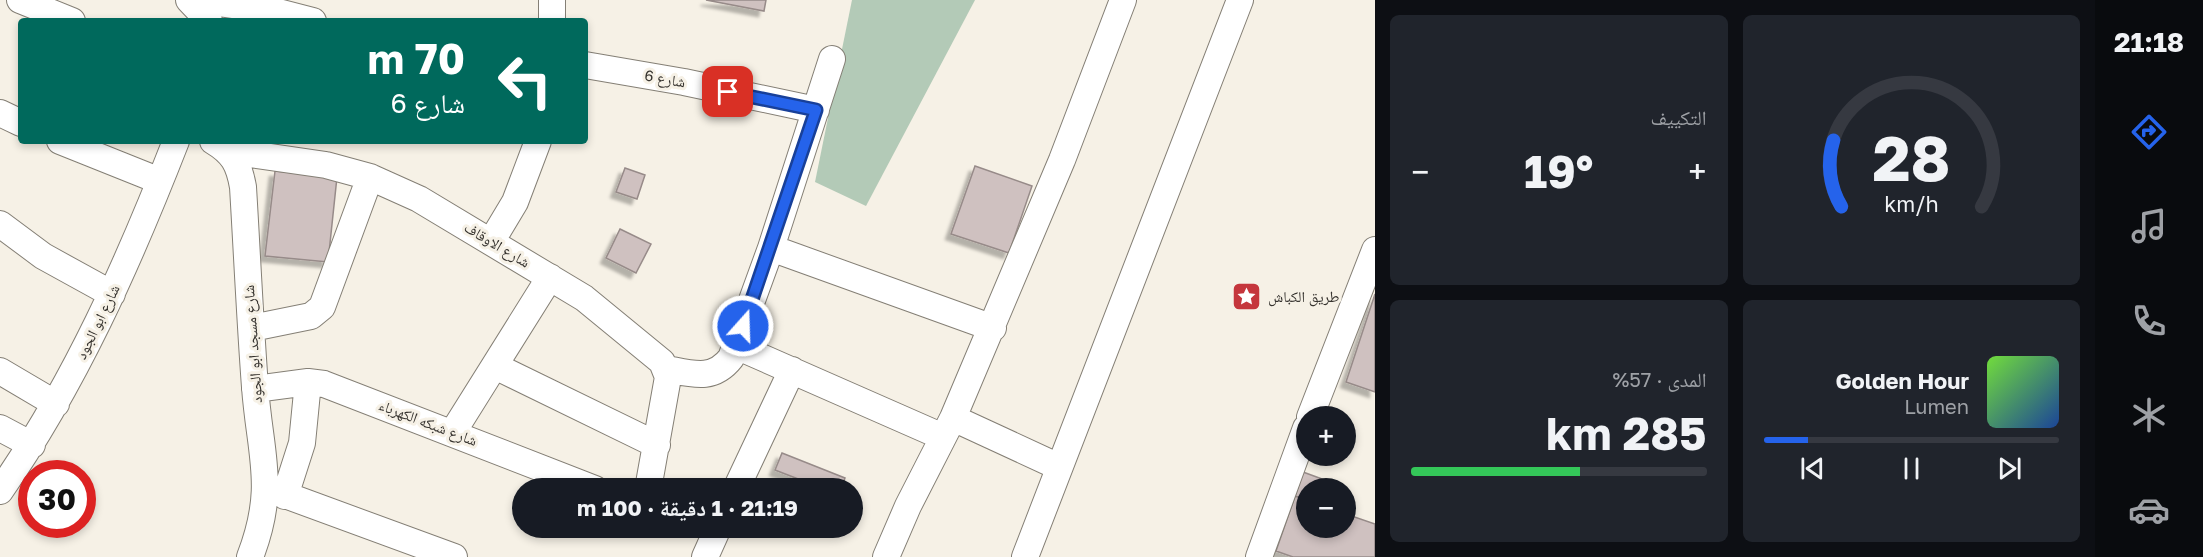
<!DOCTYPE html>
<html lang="ar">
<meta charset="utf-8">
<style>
:root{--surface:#171b24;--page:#20242c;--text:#f1f3f6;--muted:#9ea1a6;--line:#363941;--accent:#2563eb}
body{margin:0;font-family:"Golos Text","Noto Naskh Arabic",sans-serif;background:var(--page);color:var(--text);direction:rtl;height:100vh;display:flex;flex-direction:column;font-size:22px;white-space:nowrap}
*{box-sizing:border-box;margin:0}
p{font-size:20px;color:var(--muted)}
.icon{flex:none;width:33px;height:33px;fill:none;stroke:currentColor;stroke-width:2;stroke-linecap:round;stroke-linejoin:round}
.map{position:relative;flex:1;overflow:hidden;direction:ltr}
.sheet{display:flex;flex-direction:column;gap:15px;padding:15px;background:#0d0f14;width:720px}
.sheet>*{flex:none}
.banner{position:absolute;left:18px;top:18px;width:570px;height:126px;border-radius:6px;box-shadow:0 3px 9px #0003;direction:rtl;background:#00695c;color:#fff;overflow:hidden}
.controls{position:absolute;left:1296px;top:406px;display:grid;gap:12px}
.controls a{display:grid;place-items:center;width:60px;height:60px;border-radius:50%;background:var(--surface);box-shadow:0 3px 9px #0003;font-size:30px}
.speed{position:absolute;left:18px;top:460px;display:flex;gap:12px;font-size:30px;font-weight:700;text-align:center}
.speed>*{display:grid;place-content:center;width:78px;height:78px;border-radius:50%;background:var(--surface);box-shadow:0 3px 9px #0003;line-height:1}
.speed .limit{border:9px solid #d22;background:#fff;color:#111}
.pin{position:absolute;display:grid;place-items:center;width:51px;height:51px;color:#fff;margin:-26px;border-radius:12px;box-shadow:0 3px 9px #0006}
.me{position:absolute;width:66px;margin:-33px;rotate:20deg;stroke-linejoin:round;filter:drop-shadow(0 0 4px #0008)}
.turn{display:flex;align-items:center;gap:21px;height:126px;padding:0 24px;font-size:27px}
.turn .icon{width:78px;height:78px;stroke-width:2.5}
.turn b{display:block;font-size:42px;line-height:51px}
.big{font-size:45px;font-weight:700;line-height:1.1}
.sheet .card{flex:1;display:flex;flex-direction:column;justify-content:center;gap:9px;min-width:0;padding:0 21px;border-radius:9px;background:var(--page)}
.sheet .dial{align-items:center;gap:0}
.dial svg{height:156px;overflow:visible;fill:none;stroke:var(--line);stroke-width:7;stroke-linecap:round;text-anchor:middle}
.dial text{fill:var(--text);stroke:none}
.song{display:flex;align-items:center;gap:18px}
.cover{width:72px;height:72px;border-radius:9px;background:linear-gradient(135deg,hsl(100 70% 55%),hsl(220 70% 35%))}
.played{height:6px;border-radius:3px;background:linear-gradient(90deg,var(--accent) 15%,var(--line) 15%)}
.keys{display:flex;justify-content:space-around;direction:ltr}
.heat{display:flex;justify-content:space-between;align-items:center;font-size:33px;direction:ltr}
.charge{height:9px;border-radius:4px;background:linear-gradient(90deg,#34c759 57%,var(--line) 0)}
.sheet .tiles{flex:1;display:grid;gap:15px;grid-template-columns:repeat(2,1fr)}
.trip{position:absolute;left:512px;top:478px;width:351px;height:60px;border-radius:30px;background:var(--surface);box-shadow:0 3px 9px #0003;font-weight:700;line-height:60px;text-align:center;direction:rtl}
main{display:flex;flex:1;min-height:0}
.tabs{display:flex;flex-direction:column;width:108px;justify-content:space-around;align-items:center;background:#090b0e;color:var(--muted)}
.tabs .icon{width:42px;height:42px}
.tabs .on{color:var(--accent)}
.tabs b{font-size:27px;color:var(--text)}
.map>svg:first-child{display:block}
</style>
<main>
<nav class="tabs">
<b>21:18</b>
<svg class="icon on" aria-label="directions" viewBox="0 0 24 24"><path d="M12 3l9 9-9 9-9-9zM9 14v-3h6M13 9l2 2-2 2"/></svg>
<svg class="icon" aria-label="music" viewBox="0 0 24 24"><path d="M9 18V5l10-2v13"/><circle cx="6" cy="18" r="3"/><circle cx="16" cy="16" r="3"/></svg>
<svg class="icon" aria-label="phone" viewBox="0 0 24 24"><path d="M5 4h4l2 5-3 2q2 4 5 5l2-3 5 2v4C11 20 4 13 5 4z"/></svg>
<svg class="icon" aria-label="climate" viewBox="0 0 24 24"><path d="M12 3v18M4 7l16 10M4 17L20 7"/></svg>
<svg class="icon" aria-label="car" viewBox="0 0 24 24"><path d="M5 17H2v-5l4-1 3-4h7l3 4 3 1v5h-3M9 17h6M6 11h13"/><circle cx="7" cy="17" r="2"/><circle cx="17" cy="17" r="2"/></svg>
</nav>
<section class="sheet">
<div class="tiles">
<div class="card dial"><svg viewBox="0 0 100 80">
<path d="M14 69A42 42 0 1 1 86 69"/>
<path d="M14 69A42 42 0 0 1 10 35" stroke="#2563eb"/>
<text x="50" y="56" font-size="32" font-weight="700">28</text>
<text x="50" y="72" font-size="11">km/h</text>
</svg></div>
<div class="card"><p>التكييف</p>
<div class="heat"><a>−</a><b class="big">19°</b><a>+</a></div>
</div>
<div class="card">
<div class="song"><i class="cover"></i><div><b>Golden Hour</b><p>Lumen</p></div></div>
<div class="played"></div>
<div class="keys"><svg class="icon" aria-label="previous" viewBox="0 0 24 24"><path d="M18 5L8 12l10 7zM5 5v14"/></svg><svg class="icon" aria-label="pause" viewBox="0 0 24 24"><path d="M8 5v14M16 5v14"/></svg><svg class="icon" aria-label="next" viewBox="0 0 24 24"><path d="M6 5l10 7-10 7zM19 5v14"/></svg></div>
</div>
<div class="card"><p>المدى · 57%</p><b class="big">285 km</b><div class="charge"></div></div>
</div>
</section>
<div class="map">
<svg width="1375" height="557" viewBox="0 0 1375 557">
<defs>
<filter id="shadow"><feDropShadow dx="-5.5" dy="5.5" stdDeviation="1.5" flood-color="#0004"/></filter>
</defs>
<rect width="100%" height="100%" fill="#f6f1e6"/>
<!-- green -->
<path fill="#b3cab7" d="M 852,0 L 975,0 L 866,206 L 815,182 Z"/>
<!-- building -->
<path fill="#cfc1c0" stroke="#978b89" stroke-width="1.5" filter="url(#shadow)" d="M 706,0 L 766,0 L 764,11 Z
M 975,166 L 1032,186 L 1009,253 L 951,234 Z
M 625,168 L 645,175 L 637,199 L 616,192 Z
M 275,171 L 337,177 L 328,262 L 265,256 Z
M 620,229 L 651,244 L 636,273 L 606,258 Z
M 1375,294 L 1375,392 L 1346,382 Z
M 782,453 L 845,478 L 841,489 L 824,489 L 775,470 Z
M 1303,472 L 1333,483 L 1331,489 L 1306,489 L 1306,500 L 1295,496 Z
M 1295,496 L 1306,500 L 1306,528 L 1346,528 L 1346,514 L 1375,524 L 1375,557 L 1293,557 L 1276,551 Z"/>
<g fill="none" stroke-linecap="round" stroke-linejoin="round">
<defs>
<path id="minor" d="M 20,0 L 72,21
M 189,0 L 209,21
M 218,3 L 274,11 L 313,21
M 552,21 L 552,0
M 585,65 L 684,82 L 816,110
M 0,113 L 21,123
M 60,141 L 160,181
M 213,141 C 233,153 239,164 243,187 C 247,253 250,320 255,387 C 260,456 277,487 250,557
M 229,151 L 326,165 L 370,177 L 419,199 L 584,298 L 662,362 L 668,377 L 648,489
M 0,224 L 43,256 L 112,294
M 491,242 L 515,202 L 538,141
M 771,248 L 993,328
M 252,328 L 311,316 L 322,307 L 370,177
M 736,346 L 943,437
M 495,366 L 657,445
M 667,369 C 693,374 713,381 731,358 L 771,248 L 832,59
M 0,371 L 56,404
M 255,389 L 308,382 L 324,384 L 595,489
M 1310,417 L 1375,250
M 953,418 L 1062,160 L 1123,0
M 0,428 L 32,445
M 453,432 L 550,277
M 266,488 L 454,557
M 736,489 L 792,370
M 0,491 C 75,383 128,264 176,141
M 285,496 L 302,443 L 308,382
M 705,557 L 718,528
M 886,557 L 908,506 L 953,418 L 1059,467
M 1025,557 L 1240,0
M 1259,557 L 1306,428"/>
</defs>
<!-- minor casing -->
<use href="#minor" stroke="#847f75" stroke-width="28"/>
<!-- minor -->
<use href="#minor" stroke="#fff" stroke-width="26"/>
</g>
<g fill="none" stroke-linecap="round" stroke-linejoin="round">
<defs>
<path id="route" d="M 728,92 L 816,110 L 743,326"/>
</defs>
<!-- route casing -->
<use href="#route" stroke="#184099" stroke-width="15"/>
<!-- route -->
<use href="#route" stroke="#2563eb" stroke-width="10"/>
</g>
<!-- icons -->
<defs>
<symbol id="sight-square" viewBox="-11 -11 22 22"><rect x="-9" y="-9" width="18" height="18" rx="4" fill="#c5363c" stroke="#f6f1e6"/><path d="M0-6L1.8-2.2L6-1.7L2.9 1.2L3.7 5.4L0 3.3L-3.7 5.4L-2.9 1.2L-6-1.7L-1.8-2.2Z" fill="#fff"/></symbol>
</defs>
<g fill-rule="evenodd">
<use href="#sight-square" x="1230" y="280" width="33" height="33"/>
</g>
<g text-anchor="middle" stroke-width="6" stroke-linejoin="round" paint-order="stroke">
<!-- street labels -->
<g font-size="15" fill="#35322e" stroke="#f6f1e6">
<text transform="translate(665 79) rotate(10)" y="5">شارع 6</text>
<text transform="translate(497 245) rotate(31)" y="5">شارع الاوقاف</text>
<text transform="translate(98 322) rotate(-64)" y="5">شارع ابو الجود</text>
<text transform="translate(253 344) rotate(-94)" y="5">شارع مسجد ابو الجود</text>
<text transform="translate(428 423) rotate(21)" y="5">شارع شبكه الكهرباء</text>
</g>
<!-- poi labels -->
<g font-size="15" fill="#35322e" stroke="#f6f1e6" text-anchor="start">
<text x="1268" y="302">طريق الكباش</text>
</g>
</g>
</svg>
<div class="controls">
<a>+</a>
<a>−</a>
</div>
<div class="speed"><div class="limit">30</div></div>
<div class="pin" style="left:728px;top:92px;background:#d93025"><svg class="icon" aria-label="arrive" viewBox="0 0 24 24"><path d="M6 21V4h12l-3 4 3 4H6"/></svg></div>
<svg class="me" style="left:743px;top:326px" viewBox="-20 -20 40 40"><circle r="17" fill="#2563eb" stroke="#fff" stroke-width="3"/><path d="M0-11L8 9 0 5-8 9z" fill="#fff"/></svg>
<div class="trip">21:19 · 1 دقيقة · 100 m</div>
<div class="banner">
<div class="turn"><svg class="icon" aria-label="left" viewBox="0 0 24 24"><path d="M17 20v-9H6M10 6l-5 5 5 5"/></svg><div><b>70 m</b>شارع 6</div></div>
</div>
</div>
</main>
